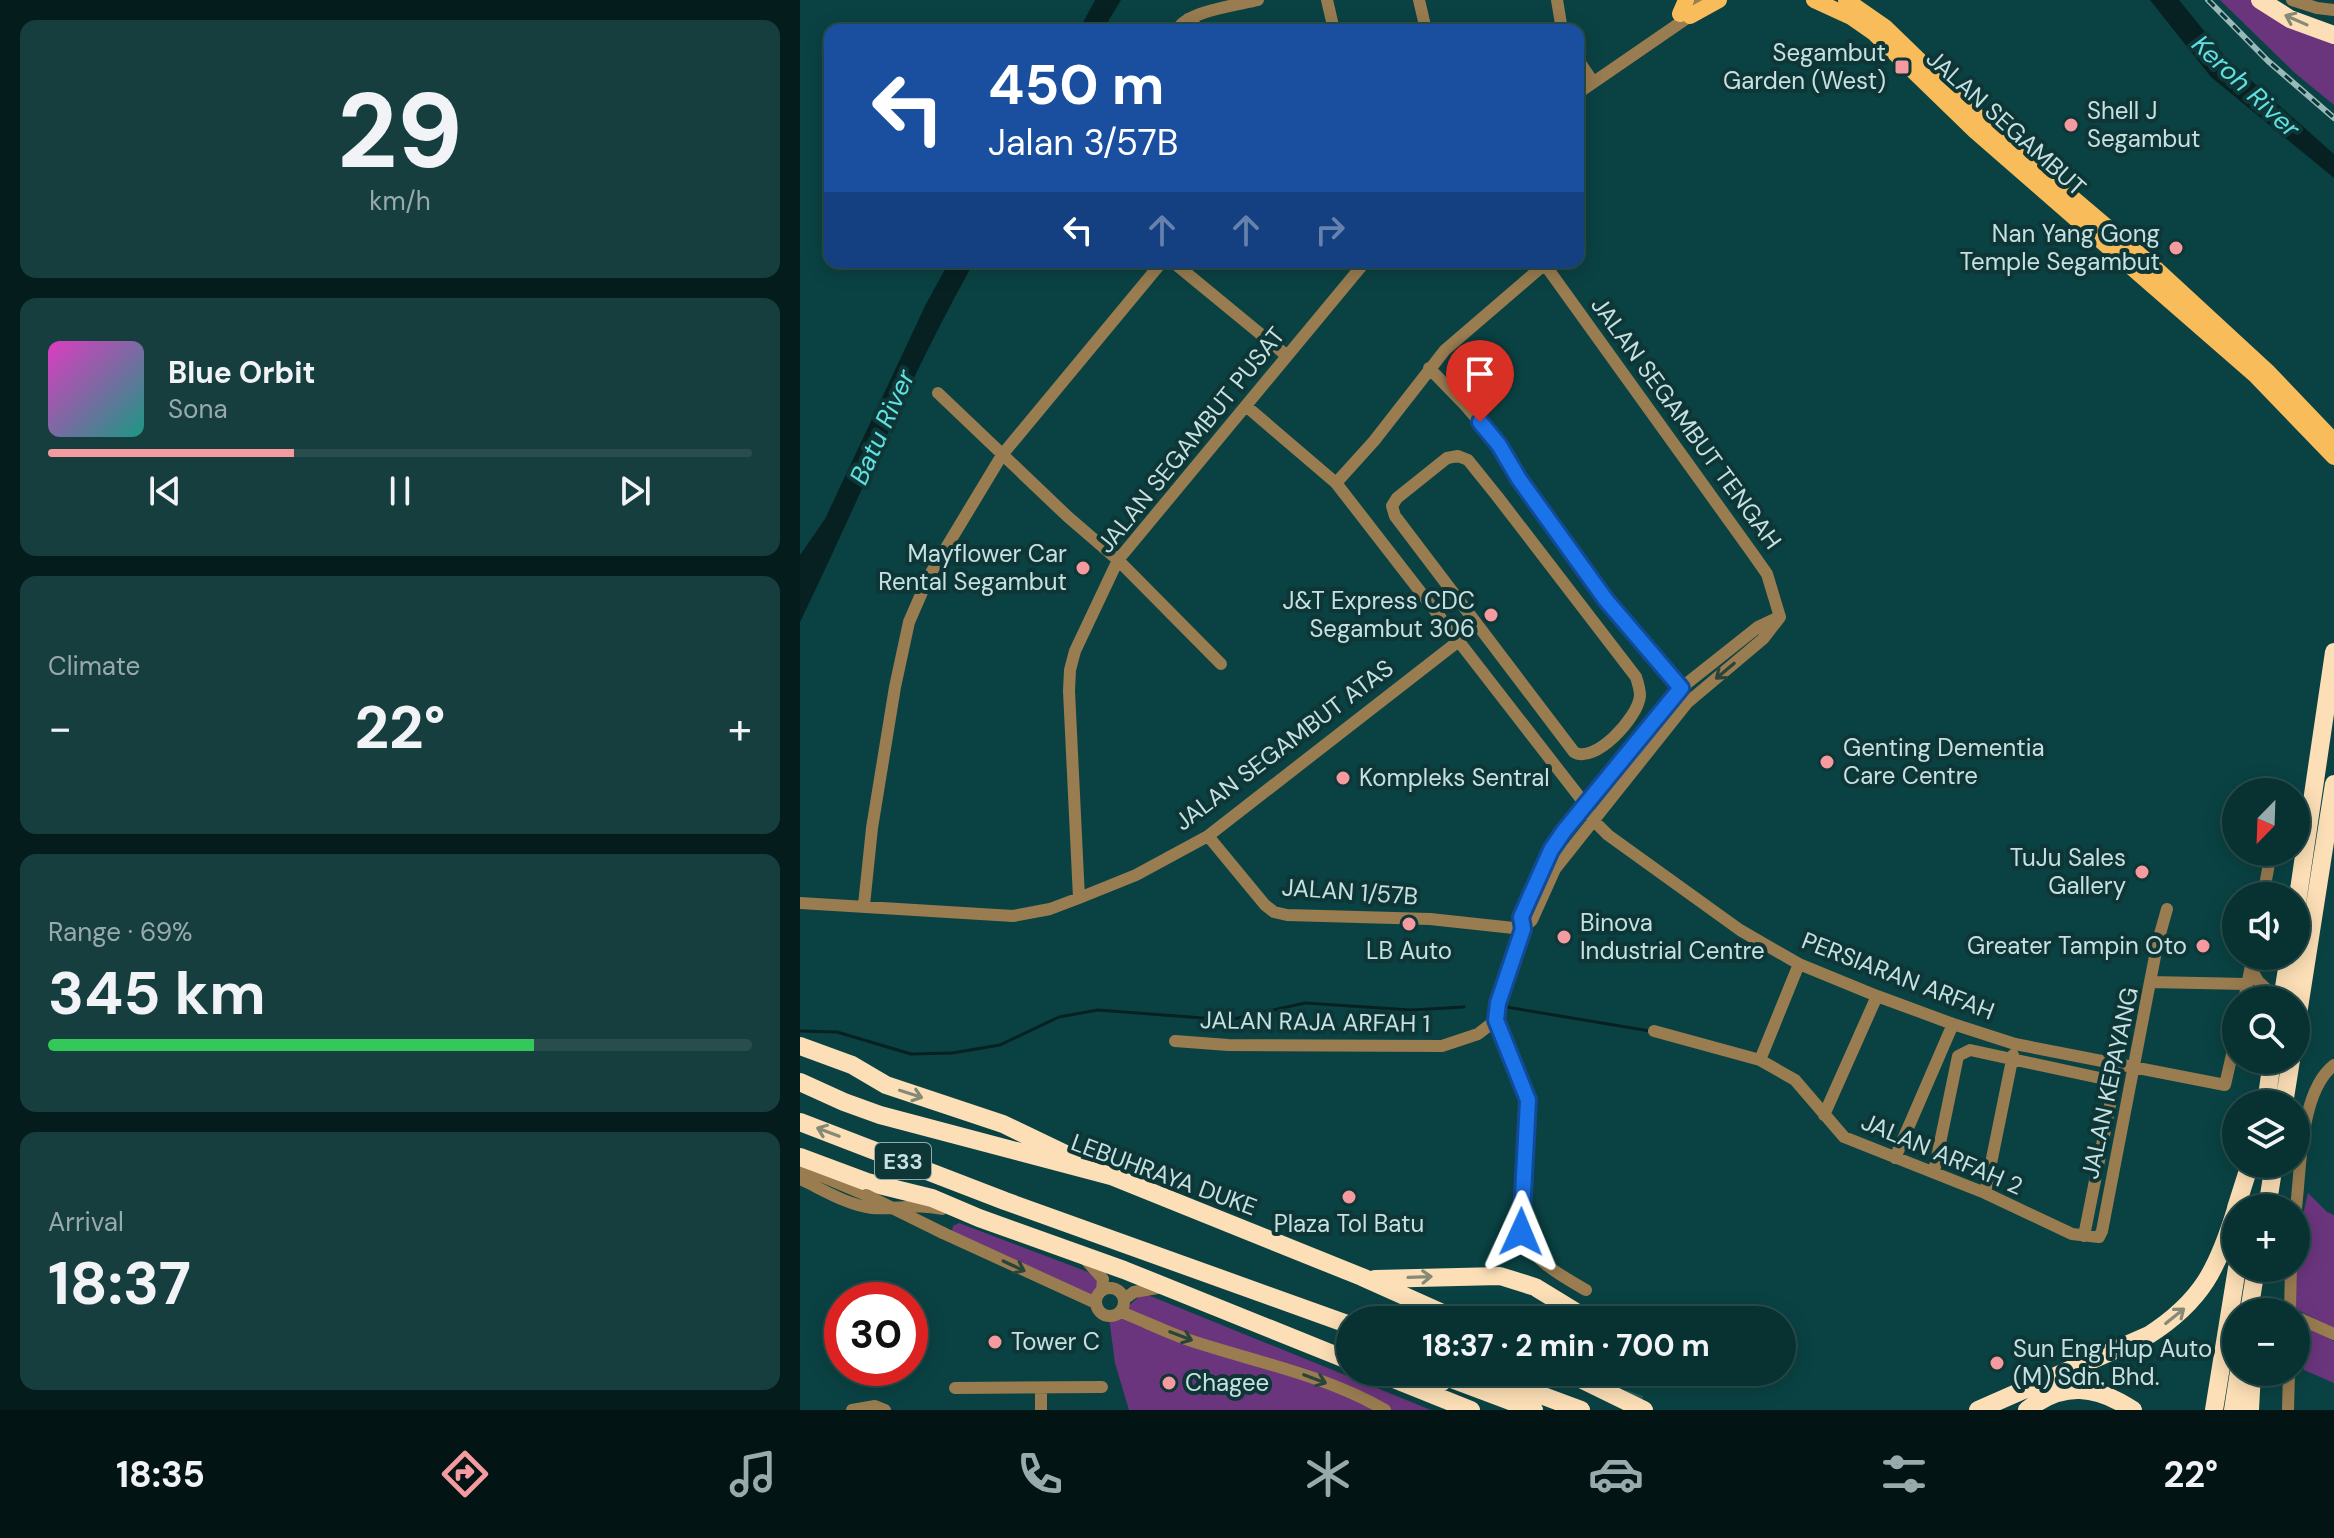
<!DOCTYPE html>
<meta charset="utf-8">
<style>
:root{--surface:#083232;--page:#163e3e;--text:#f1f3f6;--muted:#98aaac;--line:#294d4d;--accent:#f59b9f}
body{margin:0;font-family:"DM Sans",sans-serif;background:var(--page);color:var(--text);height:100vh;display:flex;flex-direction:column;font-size:30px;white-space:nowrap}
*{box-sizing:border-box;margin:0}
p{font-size:26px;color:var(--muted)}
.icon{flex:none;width:44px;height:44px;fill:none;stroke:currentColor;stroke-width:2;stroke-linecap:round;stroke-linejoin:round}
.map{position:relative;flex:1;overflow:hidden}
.side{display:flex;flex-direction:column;gap:20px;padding:20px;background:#041c1c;width:800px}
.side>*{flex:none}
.hud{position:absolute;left:24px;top:24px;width:760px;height:244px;border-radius:16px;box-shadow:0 4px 20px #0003,0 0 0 2px var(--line);background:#1a4fa0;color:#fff;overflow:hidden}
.needle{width:52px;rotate:203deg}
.buttons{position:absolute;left:1422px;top:778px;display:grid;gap:16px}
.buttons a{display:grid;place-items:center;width:88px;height:88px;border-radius:50%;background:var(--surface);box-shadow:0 4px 20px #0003,0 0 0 2px var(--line);font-size:40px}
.speed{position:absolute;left:24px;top:1282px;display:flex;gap:16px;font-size:40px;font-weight:700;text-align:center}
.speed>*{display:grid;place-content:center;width:104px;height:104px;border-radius:50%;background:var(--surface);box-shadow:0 4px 20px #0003,0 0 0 2px var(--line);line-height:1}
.speed .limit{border:12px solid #d22;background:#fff;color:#111}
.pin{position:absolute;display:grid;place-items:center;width:68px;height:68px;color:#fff;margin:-82px -34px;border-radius:50% 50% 50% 0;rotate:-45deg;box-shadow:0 0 8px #0007}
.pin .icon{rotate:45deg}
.me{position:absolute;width:88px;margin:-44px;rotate:1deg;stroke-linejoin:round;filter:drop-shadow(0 0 6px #0008)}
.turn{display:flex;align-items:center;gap:28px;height:168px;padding:0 32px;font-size:36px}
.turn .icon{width:104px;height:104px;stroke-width:2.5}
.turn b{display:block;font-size:56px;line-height:68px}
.lanes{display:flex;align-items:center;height:76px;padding:0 32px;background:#0003;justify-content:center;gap:40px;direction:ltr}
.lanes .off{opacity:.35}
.big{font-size:60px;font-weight:700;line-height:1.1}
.side .widget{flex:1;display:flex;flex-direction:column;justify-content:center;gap:12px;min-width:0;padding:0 28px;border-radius:16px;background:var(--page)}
.side .dial{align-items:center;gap:0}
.dial b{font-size:104px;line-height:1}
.song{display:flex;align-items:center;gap:24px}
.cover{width:96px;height:96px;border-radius:12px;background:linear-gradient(135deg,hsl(310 70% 55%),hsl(170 70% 35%))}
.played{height:8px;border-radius:4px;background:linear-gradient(90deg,var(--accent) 35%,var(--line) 35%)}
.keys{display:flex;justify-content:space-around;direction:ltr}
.heat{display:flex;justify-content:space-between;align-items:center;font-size:44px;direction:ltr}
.charge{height:12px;border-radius:6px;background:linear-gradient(90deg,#34c759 69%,var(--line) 0)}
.trip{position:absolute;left:536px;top:1306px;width:460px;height:80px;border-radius:40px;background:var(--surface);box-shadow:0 4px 20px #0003,0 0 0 2px var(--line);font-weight:700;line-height:80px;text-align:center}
.tabs{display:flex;height:128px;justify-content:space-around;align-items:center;background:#031414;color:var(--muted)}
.tabs .icon{width:56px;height:56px}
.tabs .current{color:var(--accent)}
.tabs b{font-size:36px;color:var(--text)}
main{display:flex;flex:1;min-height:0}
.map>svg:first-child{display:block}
</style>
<main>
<section class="side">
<div class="widget dial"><b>29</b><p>km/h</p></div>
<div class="widget">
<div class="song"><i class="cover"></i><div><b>Blue Orbit</b><p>Sona</p></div></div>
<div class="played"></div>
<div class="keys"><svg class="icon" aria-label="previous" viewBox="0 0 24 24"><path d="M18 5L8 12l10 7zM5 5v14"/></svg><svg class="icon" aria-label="pause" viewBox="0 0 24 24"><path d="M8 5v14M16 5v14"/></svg><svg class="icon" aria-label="next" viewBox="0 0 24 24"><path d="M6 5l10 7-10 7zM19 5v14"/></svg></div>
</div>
<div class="widget"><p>Climate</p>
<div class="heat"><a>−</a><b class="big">22°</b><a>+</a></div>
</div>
<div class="widget"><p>Range · 69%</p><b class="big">345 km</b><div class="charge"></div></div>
<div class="widget"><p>Arrival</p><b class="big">18:37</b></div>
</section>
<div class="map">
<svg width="1534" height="1410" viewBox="0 0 1534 1410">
<rect width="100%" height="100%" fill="#0a4243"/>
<!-- green -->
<path fill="#6b357d" d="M 1420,0 L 1451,0 L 1534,41 L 1534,105 L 1495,73 Z
M 1508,1193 L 1527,1212 L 1534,1215 L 1534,1329 L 1496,1309 L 1497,1240 Z
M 159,1223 L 296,1275 L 298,1289 L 294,1296 L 152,1232 L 153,1226 Z
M 343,1293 L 631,1410 L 329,1410 L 315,1363 L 309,1318 L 322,1312 Z
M 1498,1323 L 1534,1341 L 1534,1383 L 1504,1370 Z"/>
<!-- water -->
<path fill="#072122" d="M 295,0 L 321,0 L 303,30 L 279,30 Z
M 1350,0 L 1379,0 L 1427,59 L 1534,154 L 1534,178 L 1411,77 Z
M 149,262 L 174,262 C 109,378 58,502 0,622 L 0,555 L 25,519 L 126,304 Z"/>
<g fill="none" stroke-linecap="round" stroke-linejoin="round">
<!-- stream -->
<path stroke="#072122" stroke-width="3" d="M 706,1007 L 850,1031
M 0,1031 L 37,1032 L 111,1054 L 152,1053 L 200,1045 L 259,1017 L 298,1010 L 429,1020 L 505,1003 L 611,1010 L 664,1007"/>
<!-- highway-tunnel -->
<path stroke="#265a5b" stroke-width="18" stroke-dasharray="18 9" stroke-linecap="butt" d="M 829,1410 L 842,1372"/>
<!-- minor -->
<path stroke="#997c50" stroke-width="12" d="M 527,0 L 534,30
M 619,0 L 626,30
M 757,0 L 762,30
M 1492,0 L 1517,8 L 1534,10
M 388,19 L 400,30
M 380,30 L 379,27 C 390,11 438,5 458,0
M 778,60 L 793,82
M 778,93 L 890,16 L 901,0
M 373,262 L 486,355
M 743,262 L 953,554 L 967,574 L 980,617
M 629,368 L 665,405 L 695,440 L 806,600 L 881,688
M 138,393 L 267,516 L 318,560 L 421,664
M 446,406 L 536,483 L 785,804 L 793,820 L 808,835 L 940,930 L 999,964 L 1077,996 L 1153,1024 L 1215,1044 L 1425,1085 L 1436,1037
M 658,456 L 668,460 L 697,496 L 836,677 C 838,683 840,690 840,696 C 838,718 794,765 774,752 L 595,516 L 592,506 L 597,498 L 647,458 Z
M 536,483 L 574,441 L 645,350 L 745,264
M 408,836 L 465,905 L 474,912 L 487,915 L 630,919 L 723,929
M 1463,896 L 1469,864 L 1477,852
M 279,898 L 269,691 L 270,670 L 275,651 L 318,560 L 565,262
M 0,903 L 213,916 L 250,909 L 279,898 L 336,875 L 408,836 L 660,640
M 64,905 L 72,828 L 95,687 L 109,622 L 129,576 L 202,455 L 362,262
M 723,929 L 721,917 L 743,866 L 751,850 L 785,804 L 881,688 L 958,627 L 977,618
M 1451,969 L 1458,981 L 1478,1000
M 1350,982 L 1358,941 L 1367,909
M 1444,1000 L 1453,956
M 854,1031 L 960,1060 L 995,1080 L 1044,1137 L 1185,1193 L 1272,1234 L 1299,1237 L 1302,1231 L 1350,982 L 1447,984
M 375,1041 L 428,1045 L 642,1046 L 678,1034 L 696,1020
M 960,1060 L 999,964
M 1024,1115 L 1077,996
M 1095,1158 L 1153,1024
M 0,1167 L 66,1195
M 1134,1172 L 1158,1056 L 1170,1050 L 1300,1078 L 1310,1087 L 1312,1095 L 1284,1236
M 0,1179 C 22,1189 47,1205 72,1208 C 96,1210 116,1203 142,1209
M 1185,1193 L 1213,1055
M 1496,1208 C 1501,1167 1500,1091 1534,1065
M 143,1233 L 296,1303
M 286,1260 L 303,1279 L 302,1290
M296 1302a14 14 0 1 1 28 0a14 14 0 1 1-28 0Z
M 786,1290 C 760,1275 733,1261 721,1232 L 728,1100 L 696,1020 L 698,1003 L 723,929 L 732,920 L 755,869 L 887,703 L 963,639 L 980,617
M 324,1299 L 334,1292 L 363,1287
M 321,1312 C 344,1321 366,1332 389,1340 C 455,1362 525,1375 585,1410
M 1490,1312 L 1491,1268
M 1496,1317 L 1534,1334
M 155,1388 L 302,1387
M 52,1410 L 75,1406 L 85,1410
M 241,1410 L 241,1388
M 1488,1410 L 1489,1372"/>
<!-- major -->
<path stroke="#f8bc5b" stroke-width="16" d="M 1014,0 L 1051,17 L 1074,33 L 1175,131 L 1455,375 L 1534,457
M 1046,0 L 1085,27 L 1181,120 L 1353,266 L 1469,373 L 1534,441
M 880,14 L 886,0
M 890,16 L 919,0"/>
<!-- highway -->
<path stroke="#fcdfb6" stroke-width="18" d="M 1460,0 L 1490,19 L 1534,35
M 1496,910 L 1534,652
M 1482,1000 L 1489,956
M 1496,1027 L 1534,784
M 0,1046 L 52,1065 L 86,1085 L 203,1124 L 272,1157
M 0,1082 L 44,1102 L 80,1115 L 311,1176 L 562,1277 L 658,1320
M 1466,1104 L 1472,1060
M 1484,1104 L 1491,1060
M 0,1122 L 205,1201 L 550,1325
M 0,1157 L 67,1182 L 132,1198 L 179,1218 L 324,1270 L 550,1361
M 1436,1208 L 1450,1164
M 1467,1208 L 1474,1164
M 575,1279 L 700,1276 L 735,1287 L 789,1320
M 1449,1312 L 1456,1268
M 576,1372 L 671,1410
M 608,1372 L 642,1382
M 633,1372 L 734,1410
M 679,1372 L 781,1410
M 766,1372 L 844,1410
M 1178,1410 L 1349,1335 C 1402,1301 1418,1268 1436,1209
M 1227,1410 C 1263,1381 1297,1386 1333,1410
M 1414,1410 L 1437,1268
M 1433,1410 L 1439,1372
M 1450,1410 L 1452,1372"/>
<defs>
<path id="rail" d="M 1408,0 L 1468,61 L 1534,118"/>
</defs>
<!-- rail casing -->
<use href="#rail" stroke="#98b9ba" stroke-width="6"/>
<!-- rail -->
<use href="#rail" stroke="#0e3636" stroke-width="3" stroke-dasharray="9" stroke-linecap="butt"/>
<!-- minor-bridge -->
<path stroke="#997c50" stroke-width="12" d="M 66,1195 L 143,1233"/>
</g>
<!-- one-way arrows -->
<defs><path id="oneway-shaft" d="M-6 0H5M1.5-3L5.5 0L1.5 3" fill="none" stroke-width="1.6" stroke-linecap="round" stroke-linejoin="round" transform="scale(2)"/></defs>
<g stroke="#858a76">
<use href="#oneway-shaft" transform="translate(1496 20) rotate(-156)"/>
<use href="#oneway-shaft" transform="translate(111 1094) rotate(18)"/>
<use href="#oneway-shaft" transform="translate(28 1132) rotate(-159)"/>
<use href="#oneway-shaft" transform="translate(620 1277) rotate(-2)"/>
<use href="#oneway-shaft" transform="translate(1375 1316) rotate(-39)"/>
</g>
<g stroke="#2a443b">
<use href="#oneway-shaft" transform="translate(925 671) rotate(140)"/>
<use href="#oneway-shaft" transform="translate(214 1266) rotate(25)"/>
<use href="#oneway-shaft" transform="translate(381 1336) rotate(21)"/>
<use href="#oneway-shaft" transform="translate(515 1379) rotate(21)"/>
</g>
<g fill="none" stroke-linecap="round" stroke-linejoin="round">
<defs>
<path id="route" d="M 680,422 L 699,445 L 719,479 L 806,600 L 881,688 L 764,831 L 751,850 L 721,917 L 723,929 L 698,1003 L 696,1020 L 728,1100 L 721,1232"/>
</defs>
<!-- route casing -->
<use href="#route" stroke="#114b97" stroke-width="20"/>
<!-- route -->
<use href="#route" stroke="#1a73e8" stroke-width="14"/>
</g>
<!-- markers -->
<g fill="#f59b9f" stroke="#0e3636" stroke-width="3">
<rect x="1094" y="59" width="16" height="16" rx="4"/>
<circle cx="1271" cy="125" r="8"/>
<circle cx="1376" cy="248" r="8"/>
<circle cx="283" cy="568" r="8"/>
<circle cx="691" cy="615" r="8"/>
<circle cx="1027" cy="762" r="8"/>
<circle cx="543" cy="778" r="8"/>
<circle cx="1342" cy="872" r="8"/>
<circle cx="609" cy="924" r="8"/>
<circle cx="764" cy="937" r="8"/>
<circle cx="1403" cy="946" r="8"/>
<circle cx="549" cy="1197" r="8"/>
<circle cx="195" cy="1342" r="8"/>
<circle cx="1197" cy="1363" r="8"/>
<circle cx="369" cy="1383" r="8"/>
</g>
<g text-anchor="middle" stroke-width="8" stroke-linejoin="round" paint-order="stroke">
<!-- shield labels -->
<rect fill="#0e3636" stroke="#90adae" stroke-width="2" x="75" y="1143" width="56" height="36" rx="6"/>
<g font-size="22" font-weight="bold" fill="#c7e0e1">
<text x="103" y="1169">E33</text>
</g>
<!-- poi labels -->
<g font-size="24" fill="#c7e0e1" stroke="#0e3636" text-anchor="start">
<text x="1086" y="61" text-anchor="end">Segambut<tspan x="1086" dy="28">Garden (West)</tspan></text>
<text x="1287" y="119">Shell J<tspan x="1287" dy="28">Segambut</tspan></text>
<text x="1360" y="242" text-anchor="end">Nan Yang Gong<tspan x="1360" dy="28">Temple Segambut</tspan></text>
<text x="267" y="562" text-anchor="end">Mayflower Car<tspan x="267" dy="28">Rental Segambut</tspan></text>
<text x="675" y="609" text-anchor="end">J&amp;T Express CDC<tspan x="675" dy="28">Segambut 306</tspan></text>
<text x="1043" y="756">Genting Dementia<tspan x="1043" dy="28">Care Centre</tspan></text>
<text x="559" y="786">Kompleks Sentral</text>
<text x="1326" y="866" text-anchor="end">TuJu Sales<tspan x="1326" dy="28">Gallery</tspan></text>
<text x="780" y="931">Binova<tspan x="780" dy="28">Industrial Centre</tspan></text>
<text x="1387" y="954" text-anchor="end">Greater Tampin Oto</text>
<text x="609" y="959" text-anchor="middle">LB Auto</text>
<text x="549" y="1232" text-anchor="middle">Plaza Tol Batu</text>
<text x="211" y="1350">Tower C</text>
<text x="1213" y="1357">Sun Eng Hup Auto<tspan x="1213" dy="28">(M) Sdn. Bhd.</tspan></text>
<text x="385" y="1391">Chagee</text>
</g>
<!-- street labels -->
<g font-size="24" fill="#c7e0e1" stroke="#0e3636">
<text transform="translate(1206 123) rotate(42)" y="8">JALAN SEGAMBUT</text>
<text transform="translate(886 423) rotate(54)" y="8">JALAN SEGAMBUT TENGAH</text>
<text transform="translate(391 440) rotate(-51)" y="8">JALAN SEGAMBUT PUSAT</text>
<text transform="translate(484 745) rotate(-37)" y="8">JALAN SEGAMBUT ATAS</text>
<text transform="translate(550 892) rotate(4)" y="8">JALAN 1/57B</text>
<text transform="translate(1098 976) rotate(21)" y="8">PERSIARAN ARFAH</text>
<text transform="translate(515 1022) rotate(1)" y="8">JALAN RAJA ARFAH 1</text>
<text transform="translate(1310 1083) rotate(-78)" y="8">JALAN KEPAYANG</text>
<text transform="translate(1142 1154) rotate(23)" y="8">JALAN ARFAH 2</text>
<text transform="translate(364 1175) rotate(20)" y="8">LEBUHRAYA DUKE</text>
</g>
<!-- water labels -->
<g font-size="26" font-style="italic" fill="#61e0e2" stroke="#0e3636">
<text transform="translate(1446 86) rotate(43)" y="9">Keroh River</text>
<text transform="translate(82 427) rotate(-66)" y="9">Batu River</text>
</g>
</g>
</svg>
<div class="buttons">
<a><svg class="needle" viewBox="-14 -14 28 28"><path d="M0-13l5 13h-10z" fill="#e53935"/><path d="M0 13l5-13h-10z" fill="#98aaac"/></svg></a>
<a><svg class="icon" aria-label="sound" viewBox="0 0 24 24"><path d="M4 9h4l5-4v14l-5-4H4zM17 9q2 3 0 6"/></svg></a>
<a><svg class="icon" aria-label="search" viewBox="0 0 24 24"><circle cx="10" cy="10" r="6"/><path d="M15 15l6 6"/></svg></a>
<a><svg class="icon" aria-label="layers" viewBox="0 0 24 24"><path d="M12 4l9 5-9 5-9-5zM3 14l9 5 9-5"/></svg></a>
<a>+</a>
<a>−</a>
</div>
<div class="speed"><div class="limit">30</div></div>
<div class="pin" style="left:680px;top:422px;background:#d93025"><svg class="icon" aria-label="arrive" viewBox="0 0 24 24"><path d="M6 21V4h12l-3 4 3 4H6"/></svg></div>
<svg class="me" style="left:721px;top:1232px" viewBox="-20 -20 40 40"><path d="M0-17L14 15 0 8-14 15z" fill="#1a73e8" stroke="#fff" stroke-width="4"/></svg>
<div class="trip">18:37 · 2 min · 700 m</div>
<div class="hud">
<div class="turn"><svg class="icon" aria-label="left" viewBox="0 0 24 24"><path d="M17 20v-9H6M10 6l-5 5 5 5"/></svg><div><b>450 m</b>Jalan 3/57B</div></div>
<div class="lanes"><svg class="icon" aria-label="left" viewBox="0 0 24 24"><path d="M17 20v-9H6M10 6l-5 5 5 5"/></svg><svg class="icon off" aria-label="ahead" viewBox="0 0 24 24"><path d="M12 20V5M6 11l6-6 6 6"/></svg><svg class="icon off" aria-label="ahead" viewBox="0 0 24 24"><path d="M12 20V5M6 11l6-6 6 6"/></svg><svg class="icon off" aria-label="right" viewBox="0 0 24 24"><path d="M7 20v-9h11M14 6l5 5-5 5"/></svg></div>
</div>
</div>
</main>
<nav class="tabs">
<b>18:35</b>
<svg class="icon current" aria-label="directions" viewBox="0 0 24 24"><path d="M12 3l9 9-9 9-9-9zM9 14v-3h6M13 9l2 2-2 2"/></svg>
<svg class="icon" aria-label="music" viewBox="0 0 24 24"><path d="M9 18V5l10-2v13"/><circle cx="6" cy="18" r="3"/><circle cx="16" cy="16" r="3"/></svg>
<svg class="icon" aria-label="phone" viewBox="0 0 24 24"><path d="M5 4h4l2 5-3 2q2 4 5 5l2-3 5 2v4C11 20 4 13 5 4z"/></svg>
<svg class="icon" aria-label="climate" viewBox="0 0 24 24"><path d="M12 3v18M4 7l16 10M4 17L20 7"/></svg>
<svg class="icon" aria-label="car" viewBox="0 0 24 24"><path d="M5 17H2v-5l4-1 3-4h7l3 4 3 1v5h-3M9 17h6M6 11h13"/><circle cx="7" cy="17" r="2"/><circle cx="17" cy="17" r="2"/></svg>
<svg class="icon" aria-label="filters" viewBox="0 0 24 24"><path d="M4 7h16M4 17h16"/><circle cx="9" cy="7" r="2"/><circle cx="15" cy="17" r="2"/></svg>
<b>22°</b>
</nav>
